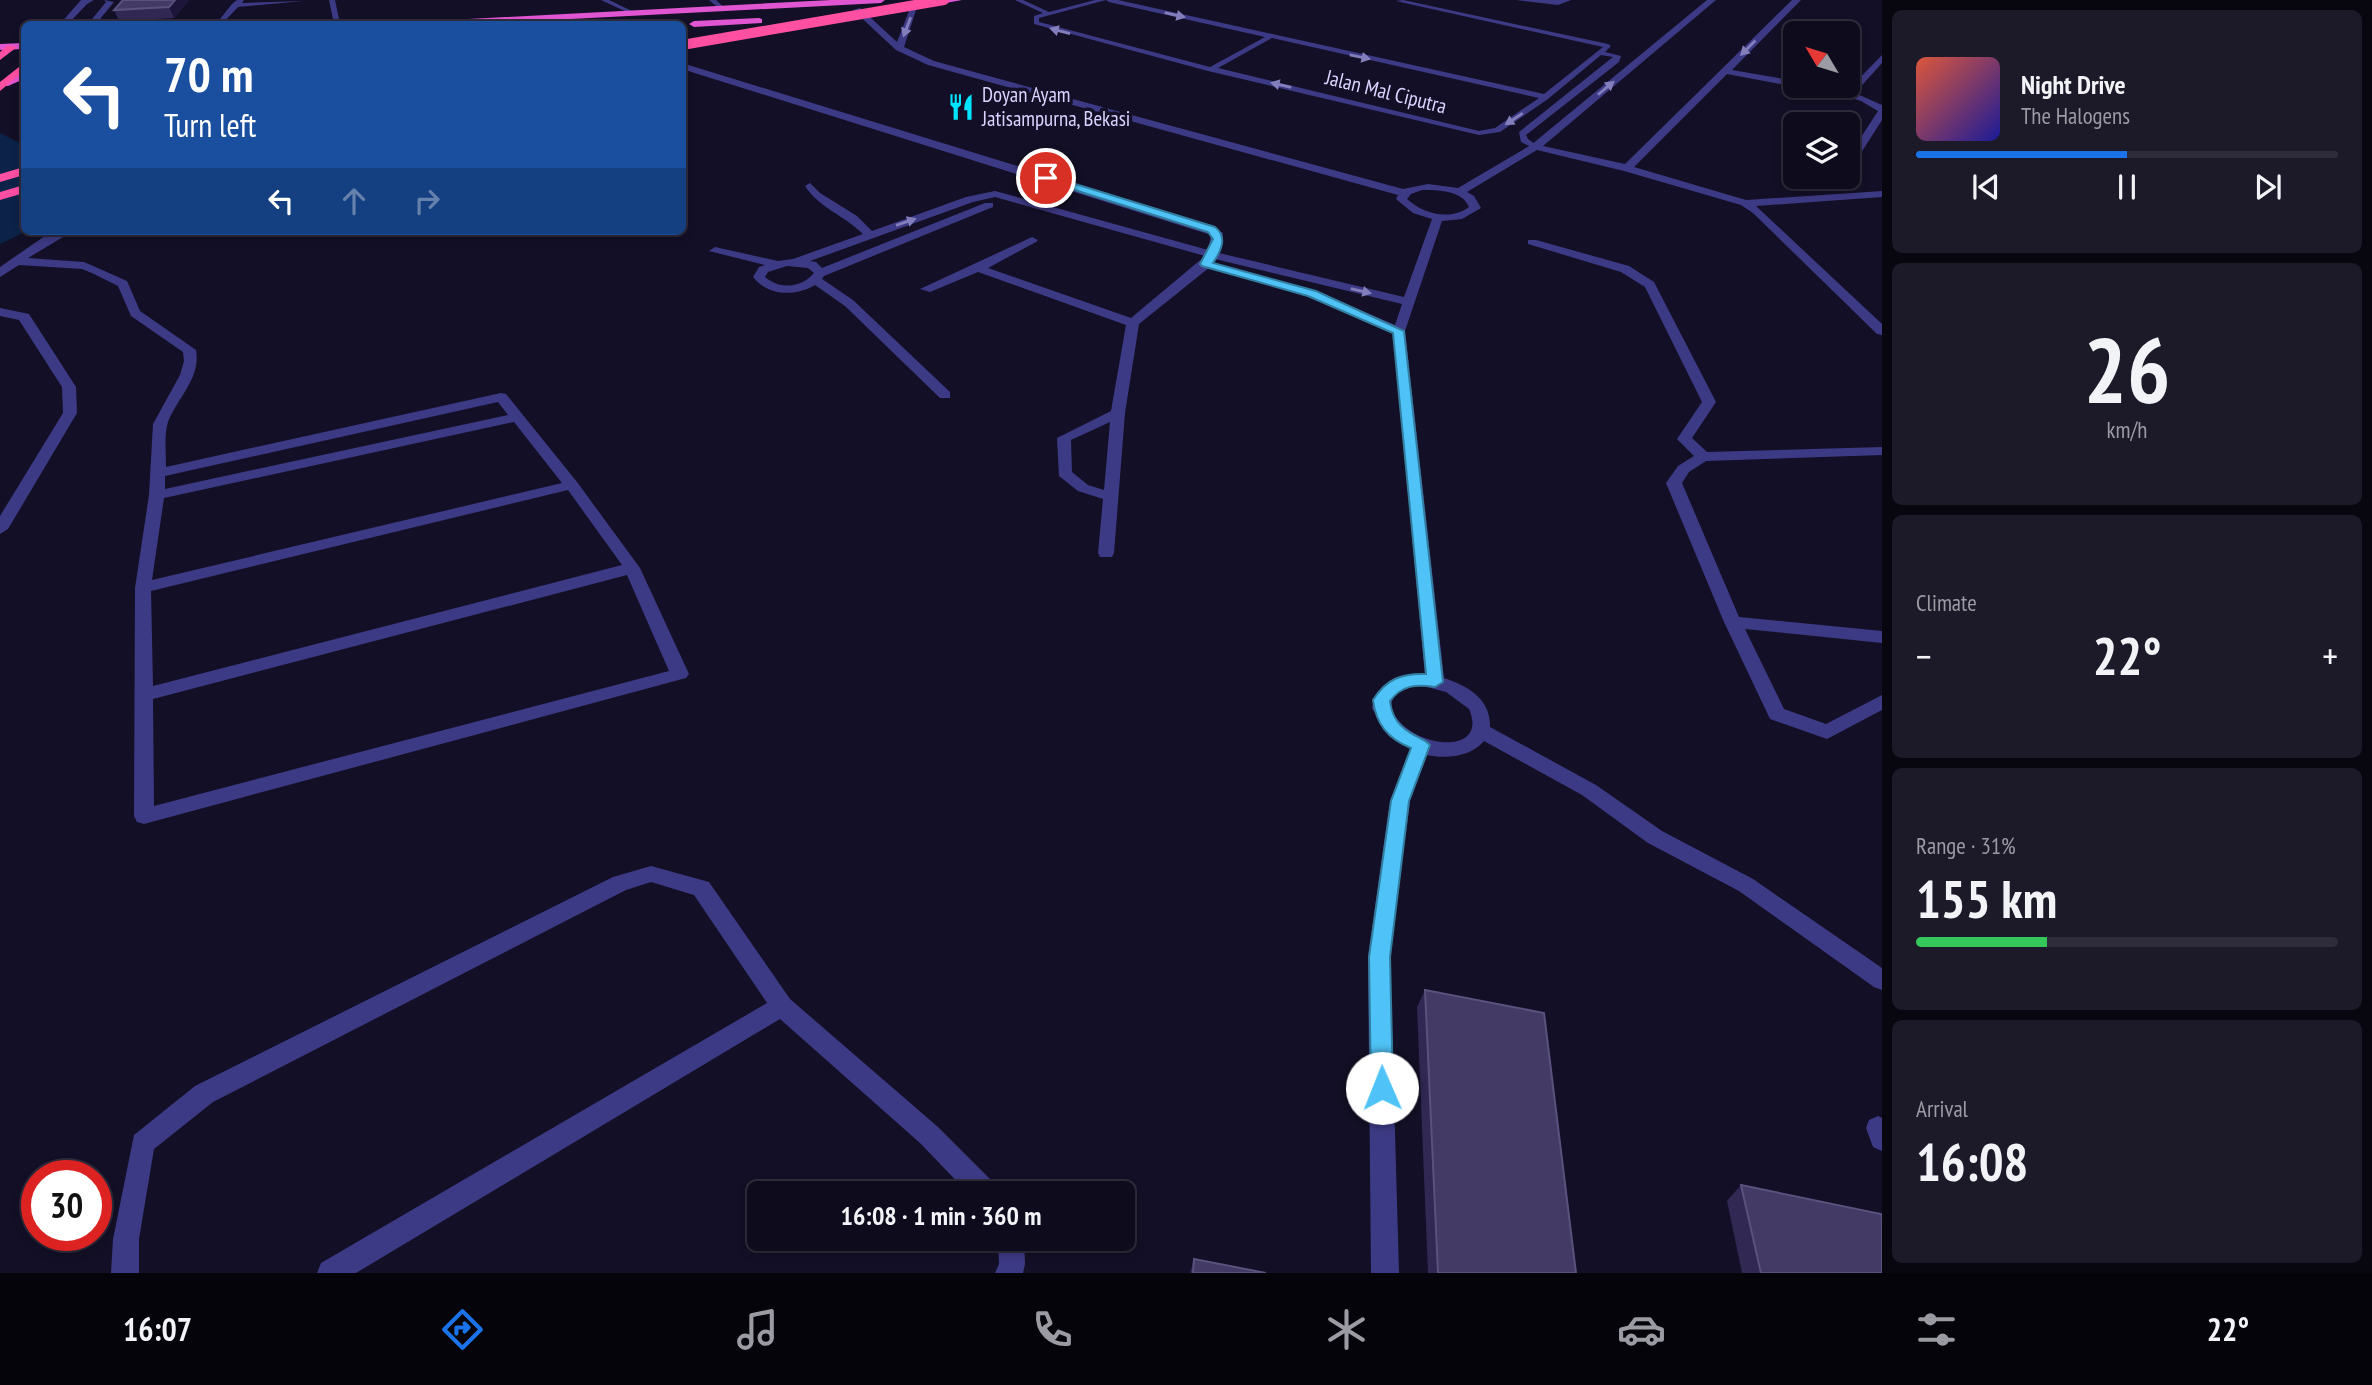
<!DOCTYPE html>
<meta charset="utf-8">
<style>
:root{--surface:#0e0b1c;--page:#1c1929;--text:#f1f3f6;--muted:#9b9ba3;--line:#2e2b3b;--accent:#1a73e8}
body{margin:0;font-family:"PT Sans Narrow",sans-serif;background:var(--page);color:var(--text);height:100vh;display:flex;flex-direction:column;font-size:26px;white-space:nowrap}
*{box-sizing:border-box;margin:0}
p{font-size:23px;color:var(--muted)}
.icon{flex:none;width:38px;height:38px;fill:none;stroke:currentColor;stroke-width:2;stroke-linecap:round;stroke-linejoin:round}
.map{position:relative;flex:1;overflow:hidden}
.sheet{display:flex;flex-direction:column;gap:10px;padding:10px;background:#08060f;width:490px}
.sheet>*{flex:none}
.hud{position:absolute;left:21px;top:21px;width:665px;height:214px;border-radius:10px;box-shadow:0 4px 10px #0003,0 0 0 2px var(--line);background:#1a4fa0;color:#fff;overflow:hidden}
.needle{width:46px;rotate:308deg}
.controls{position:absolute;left:1783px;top:21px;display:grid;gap:14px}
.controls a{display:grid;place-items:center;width:77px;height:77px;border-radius:10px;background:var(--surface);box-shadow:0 4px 10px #0003,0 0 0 2px var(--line);font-size:35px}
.speed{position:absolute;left:21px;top:1160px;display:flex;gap:14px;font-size:35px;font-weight:700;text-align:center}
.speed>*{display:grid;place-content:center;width:91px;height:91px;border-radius:50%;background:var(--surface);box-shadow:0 4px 10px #0003,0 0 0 2px var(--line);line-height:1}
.speed .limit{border:10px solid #d22;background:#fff;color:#111}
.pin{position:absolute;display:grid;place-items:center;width:60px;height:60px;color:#fff;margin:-30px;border:4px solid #fff;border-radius:50%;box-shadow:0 2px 7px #0007}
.me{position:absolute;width:77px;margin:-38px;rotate:359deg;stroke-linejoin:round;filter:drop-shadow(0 0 5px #0008)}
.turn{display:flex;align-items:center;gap:24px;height:147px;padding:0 28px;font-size:32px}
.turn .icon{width:91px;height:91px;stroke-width:2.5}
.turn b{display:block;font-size:49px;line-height:60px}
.lanes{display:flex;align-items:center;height:66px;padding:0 28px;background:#0003;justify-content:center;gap:35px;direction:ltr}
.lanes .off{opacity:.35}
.big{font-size:52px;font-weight:800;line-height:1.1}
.sheet .card{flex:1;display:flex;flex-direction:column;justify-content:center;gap:10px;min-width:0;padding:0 24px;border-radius:10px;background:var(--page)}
.sheet .dial{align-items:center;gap:0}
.dial b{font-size:91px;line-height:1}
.song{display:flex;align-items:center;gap:21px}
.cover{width:84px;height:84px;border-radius:10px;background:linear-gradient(135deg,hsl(10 70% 55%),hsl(240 70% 35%))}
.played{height:7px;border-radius:4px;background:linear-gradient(90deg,var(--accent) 50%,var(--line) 50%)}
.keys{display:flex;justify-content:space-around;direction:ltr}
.heat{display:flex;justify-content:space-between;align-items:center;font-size:38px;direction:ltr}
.charge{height:10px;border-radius:5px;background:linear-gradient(90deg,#34c759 31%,var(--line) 0)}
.trip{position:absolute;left:747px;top:1181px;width:388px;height:70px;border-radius:10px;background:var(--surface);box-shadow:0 4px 10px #0003,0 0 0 2px var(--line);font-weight:800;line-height:70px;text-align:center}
.menu{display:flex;height:112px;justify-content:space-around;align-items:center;background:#06040b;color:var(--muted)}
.menu .icon{width:49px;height:49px}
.menu .on{color:var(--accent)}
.menu b{font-size:32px;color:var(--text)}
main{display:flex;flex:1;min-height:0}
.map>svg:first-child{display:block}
</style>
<main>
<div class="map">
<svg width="1882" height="1273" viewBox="0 0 1882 1273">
<rect width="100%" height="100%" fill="#130f26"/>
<!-- water -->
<path fill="#0c2248" d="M 0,133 L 24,145 L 24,231 L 27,231 L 0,244 Z"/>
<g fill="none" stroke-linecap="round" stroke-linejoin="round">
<!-- service -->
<path fill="#3d3a85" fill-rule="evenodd" d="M 237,0 L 244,0 L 242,3 L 304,1 L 238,7 L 222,24 L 216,24 L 232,4 Z
M 329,0 L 335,0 L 340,24 L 334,24 Z
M 601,0 L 609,0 L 636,13 L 631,14 Z
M 709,0 L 716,0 L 727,10 L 722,11 Z
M 1015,0 L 1023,0 L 1049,12 L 1095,0 L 1118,0 L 1544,94 L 1603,47 L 1396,1 L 1403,0 L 1608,44 L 1611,46 L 1605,52 L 1621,56 L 1619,62 L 1526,135 L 1528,139 L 1539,147 L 1535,149 L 1521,142 L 1519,132 L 1613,57 L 1601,55 L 1548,99 L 1500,132 L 1479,135 L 1208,71 L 1034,24 L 1034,16 L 1043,13 ZM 1106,0 L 1109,2 L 1265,37 L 1210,67 L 1039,22 L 1039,18 ZM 1272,38 L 1539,98 L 1495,128 L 1479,131 L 1218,68 Z"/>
<!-- minor -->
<path fill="#3d3a85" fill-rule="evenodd" d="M 81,0 L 94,0 L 87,4 L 68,24 L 60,24 Z
M 104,0 L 114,2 L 96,24 L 88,24 L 106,2 Z
M 1516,0 L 1571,0 L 1558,5 Z
M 1707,0 L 1716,0 L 1543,146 L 1625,164 L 1792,0 L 1801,0 L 1732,70 L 1796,81 L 1796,86 L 1818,86 L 1847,91 L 1882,55 L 1882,63 L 1855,93 L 1882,105 L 1882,120 L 1852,167 L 1848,168 L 1848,157 L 1878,111 L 1861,101 L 1844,96 L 1727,74 L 1634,167 L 1746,200 L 1882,191 L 1882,197 L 1756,206 L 1882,324 L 1882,335 L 1877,334 L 1753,213 L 1741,205 L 1624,171 L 1537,150 L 1467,192 L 1474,196 L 1481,208 L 1462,219 L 1442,221 L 1405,331 L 1444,678 C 1468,686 1491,699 1490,727 L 1596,785 L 1662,831 L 1753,879 L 1882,968 L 1882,990 L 1874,987 L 1739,891 L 1648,843 L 1582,795 L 1484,741 C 1471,757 1446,759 1427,755 L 1410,801 L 1390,957 L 1399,1273 L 1371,1273 L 1368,957 L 1390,801 L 1410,749 L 1388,735 L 1372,708 C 1377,681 1400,673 1425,674 L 1393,333 L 1308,297 L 1235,274 L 1241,270 L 1316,291 L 1395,325 L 1402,304 L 1215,259 L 1210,267 L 1139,324 L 1125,413 L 1114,553 L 1112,557 L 1100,557 L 1098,553 L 1103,499 L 1078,491 L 1059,476 L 1057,438 L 1111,411 L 1126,325 L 978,272 L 930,292 L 920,289 L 1032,237 L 1038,240 L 1036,242 L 988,268 L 1131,318 L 1205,256 L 995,197 L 973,202 L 810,261 L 816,262 L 822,268 L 985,203 L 993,203 L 993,207 L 824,276 L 822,279 L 853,300 L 950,392 L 950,398 L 940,398 L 845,306 L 815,285 C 795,297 768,296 753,277 L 759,267 L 765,265 L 709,251 L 715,247 L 778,261 L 793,259 L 863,234 C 845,216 818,207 805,186 L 810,183 L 820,193 L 857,216 L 872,231 L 966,197 L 995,191 L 1208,250 L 1211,235 L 682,69 L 682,63 L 1206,224 L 1223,233 L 1219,253 L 1404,297 L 1432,219 L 1413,213 L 1396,199 L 1398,195 L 928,65 L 896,50 L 853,10 L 860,8 L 897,42 L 911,6 L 918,4 L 904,47 L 934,61 L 1403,189 L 1428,184 L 1458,188 L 1531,145 ZM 1422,190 C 1438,190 1462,190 1469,207 C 1450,221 1423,214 1407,199 L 1411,194 ZM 787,266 L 808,268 L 814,273 C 801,288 780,290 765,277 L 768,272 ZM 1110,422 L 1104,490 L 1088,485 L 1072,472 L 1071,440 ZM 1423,686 L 1446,692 L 1469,709 C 1490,757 1409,750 1390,708 C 1394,690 1406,687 1423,686 Z
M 57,231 L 73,231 L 28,258 L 84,262 L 127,281 L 140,311 L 196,350 C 201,378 178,397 168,422 C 164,434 166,453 166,467 L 501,393 L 506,394 L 577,482 L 640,568 L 689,674 L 686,678 L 144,824 L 137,822 L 134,816 L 135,588 L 149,495 L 153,424 L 180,375 L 184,361 L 183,352 L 131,316 L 118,286 L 94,274 L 82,269 L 19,265 L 0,277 L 0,267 L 42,238 ZM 498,402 L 508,415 L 165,489 L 165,476 ZM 514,422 L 562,483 L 152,580 L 164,498 ZM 568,490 L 622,565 L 153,686 L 151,591 ZM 627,575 L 669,671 L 154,806 L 153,699 Z
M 1528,240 L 1536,240 L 1629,266 L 1654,282 L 1716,402 L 1692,438 L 1707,452 L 1882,447 L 1882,455 L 1706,461 L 1689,472 L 1682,483 L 1739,617 L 1882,631 L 1882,643 L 1745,629 L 1784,709 L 1826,724 L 1882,695 L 1882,710 L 1827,739 L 1770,719 L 1724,622 L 1666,483 L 1678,466 L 1694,456 L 1677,439 L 1702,402 L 1645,287 L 1621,272 L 1528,244 Z
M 0,308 L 29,314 L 76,387 L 77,413 L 8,529 L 0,534 L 0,516 L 63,413 L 62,387 L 19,320 L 0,316 Z
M 651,866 L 709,882 L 790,999 L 938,1127 L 996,1185 L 1000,1194 L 969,1194 L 920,1143 L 780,1019 L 356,1273 L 317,1273 L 321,1263 L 767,1003 L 694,895 L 651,882 L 626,890 L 213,1102 L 154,1149 L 139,1239 L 139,1273 L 111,1273 L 113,1239 L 134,1135 L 195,1086 L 613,877 Z
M 1878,1116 L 1882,1118 L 1882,1151 L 1873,1147 L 1866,1128 L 1869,1120 Z
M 998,1239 L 1024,1239 L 1025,1264 L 1023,1273 L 995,1273 L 999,1264 Z"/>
<!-- trunk -->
<path fill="#e055d1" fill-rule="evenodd" d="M 831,0 L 885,0 L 881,3 L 473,24 L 426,24 L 431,21 Z
M 935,0 L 962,0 L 924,7 L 920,4 Z
M 759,18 L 762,19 L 762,23 L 694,27 L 689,24 L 694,21 Z
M 24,43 L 24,49 L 0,50 L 0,44 Z
M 24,73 L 24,79 L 8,86 L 0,86 L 0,82 Z"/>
<!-- motorway -->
<path fill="#ff4fa3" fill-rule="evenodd" d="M 8,45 L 17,47 L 0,60 L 0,52 Z
M 24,63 L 24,71 L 0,91 L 0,82 Z
M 24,167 L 24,175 L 0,182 L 0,174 Z
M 24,185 L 24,193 L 0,200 L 0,192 Z"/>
<!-- motorway-bridge -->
<path stroke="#ff4fa3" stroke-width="10" d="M 682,45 L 944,0"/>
</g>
<!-- wall -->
<path fill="#312854" d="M 123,0 L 189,0 L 174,18 L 119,21 L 114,10 Z
M 1425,990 L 1576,1273 L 1428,1273 L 1417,1007 Z
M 1741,1185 L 1882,1273 L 1742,1273 L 1727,1201 Z
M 1194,1259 L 1266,1273 L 1190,1273 Z"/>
<!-- shaded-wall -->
<path fill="#1d163a" d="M 175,0 L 189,0 L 174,18 L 169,7 Z"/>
<!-- building -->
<path fill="#433a66" stroke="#5a527e" stroke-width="2" d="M 123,0 L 175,0 L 169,7 L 114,10 Z
M 1425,990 L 1544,1013 L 1576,1273 L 1438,1273 Z
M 1741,1185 L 1881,1214 L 1882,1218 L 1882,1273 L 1761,1273 Z
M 1194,1259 L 1266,1273 L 1193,1273 Z"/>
<!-- one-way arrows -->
<defs><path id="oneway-solid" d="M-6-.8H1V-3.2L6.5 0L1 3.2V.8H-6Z" transform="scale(1.75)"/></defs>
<g fill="#837fbc">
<use href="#oneway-solid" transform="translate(1175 15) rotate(13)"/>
<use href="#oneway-solid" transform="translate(907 27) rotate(111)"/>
<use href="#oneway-solid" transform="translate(1060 31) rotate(-165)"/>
<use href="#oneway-solid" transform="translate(1748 48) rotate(135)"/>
<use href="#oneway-solid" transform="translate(1360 57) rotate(12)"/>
<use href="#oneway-solid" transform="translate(1281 85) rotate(-167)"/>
<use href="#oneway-solid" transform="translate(1606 88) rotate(-40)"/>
<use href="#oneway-solid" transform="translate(1514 119) rotate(146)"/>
<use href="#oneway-solid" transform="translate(906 222) rotate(-19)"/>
<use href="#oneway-solid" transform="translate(1361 291) rotate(13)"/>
</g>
<!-- route -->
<path fill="#4fc3f7" stroke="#337fa1" stroke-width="2" d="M 1046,175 L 1215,227 C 1228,237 1221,251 1213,263 L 1316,291 L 1404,331 L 1443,682 L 1435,687 C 1416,684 1402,685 1390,701 C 1392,718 1400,728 1416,736 C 1422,740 1425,739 1430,745 L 1409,801 L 1390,957 L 1393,1088 L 1390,1096 L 1382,1099 L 1374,1096 L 1371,1088 L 1369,957 L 1391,801 L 1411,748 C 1388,739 1376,724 1373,700 C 1386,679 1402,673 1426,674 L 1393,333 L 1308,296 L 1202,266 L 1200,264 L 1213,239 L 1208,232 L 1043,180 L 1041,178 Z"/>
<!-- icons -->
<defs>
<symbol id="restaurant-bare" viewBox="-9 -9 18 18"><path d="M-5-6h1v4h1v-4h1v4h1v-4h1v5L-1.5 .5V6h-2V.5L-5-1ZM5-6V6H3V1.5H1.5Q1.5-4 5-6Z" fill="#00e5ff" stroke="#130f26" stroke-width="2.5" paint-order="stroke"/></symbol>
</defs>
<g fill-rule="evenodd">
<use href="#restaurant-bare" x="942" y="88" width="38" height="38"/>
</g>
<g text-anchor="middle" stroke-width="7" stroke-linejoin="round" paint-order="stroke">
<!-- far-street labels -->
<g font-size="21" fill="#d9d4ff" stroke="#130f26">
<text transform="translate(1386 92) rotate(14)" y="7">Jalan Mal Ciputra</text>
</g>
<!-- far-poi labels -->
<g font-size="21" fill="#d9d4ff" stroke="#130f26" text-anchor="start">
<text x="982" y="102">Doyan Ayam<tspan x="982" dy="24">Jatisampurna, Bekasi</tspan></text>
</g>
</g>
</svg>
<div class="controls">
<a><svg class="needle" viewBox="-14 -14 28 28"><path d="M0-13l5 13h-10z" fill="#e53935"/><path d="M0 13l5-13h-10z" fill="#9b9ba3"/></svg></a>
<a><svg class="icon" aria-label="layers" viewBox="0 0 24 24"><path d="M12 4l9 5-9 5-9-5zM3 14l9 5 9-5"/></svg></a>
</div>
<div class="speed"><div class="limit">30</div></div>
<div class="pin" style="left:1046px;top:178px;background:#d93025"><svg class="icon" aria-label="arrive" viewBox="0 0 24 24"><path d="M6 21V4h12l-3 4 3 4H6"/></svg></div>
<svg class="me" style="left:1382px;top:1088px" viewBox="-20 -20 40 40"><circle r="19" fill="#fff"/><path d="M0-13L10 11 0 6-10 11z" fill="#4fc3f7"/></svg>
<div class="trip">16:08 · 1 min · 360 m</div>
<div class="hud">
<div class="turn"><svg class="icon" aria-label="left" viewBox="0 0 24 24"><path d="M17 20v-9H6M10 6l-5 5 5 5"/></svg><div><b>70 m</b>Turn left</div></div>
<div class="lanes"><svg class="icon" aria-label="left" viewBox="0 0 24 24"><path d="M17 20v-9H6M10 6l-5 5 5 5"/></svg><svg class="icon off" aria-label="ahead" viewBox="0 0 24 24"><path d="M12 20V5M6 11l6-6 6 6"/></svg><svg class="icon off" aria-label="right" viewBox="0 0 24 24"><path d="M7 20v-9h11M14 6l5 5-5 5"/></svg></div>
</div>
</div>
<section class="sheet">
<div class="card">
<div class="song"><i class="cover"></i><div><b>Night Drive</b><p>The Halogens</p></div></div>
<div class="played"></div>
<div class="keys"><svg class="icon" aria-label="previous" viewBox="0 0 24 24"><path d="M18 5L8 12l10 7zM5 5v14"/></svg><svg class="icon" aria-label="pause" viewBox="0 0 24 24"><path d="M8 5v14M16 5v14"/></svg><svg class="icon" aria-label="next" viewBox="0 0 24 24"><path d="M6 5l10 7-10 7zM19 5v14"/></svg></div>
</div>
<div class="card dial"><b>26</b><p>km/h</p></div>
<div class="card"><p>Climate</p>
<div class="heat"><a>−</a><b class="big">22°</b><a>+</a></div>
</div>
<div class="card"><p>Range · 31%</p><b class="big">155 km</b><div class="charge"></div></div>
<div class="card"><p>Arrival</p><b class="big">16:08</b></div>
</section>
</main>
<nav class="menu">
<b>16:07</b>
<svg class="icon on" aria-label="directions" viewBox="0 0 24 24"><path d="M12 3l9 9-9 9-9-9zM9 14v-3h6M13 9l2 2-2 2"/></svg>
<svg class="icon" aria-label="music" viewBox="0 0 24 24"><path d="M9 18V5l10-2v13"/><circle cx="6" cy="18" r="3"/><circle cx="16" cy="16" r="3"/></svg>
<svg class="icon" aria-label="phone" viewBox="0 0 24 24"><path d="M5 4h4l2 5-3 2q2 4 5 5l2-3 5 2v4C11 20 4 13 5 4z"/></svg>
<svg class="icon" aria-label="climate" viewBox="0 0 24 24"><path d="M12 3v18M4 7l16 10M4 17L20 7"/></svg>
<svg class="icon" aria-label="car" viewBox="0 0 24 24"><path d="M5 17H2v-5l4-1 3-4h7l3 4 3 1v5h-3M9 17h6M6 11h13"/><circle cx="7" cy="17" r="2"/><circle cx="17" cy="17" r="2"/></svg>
<svg class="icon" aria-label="filters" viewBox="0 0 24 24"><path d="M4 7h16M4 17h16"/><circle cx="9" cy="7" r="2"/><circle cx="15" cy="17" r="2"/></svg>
<b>22°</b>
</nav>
